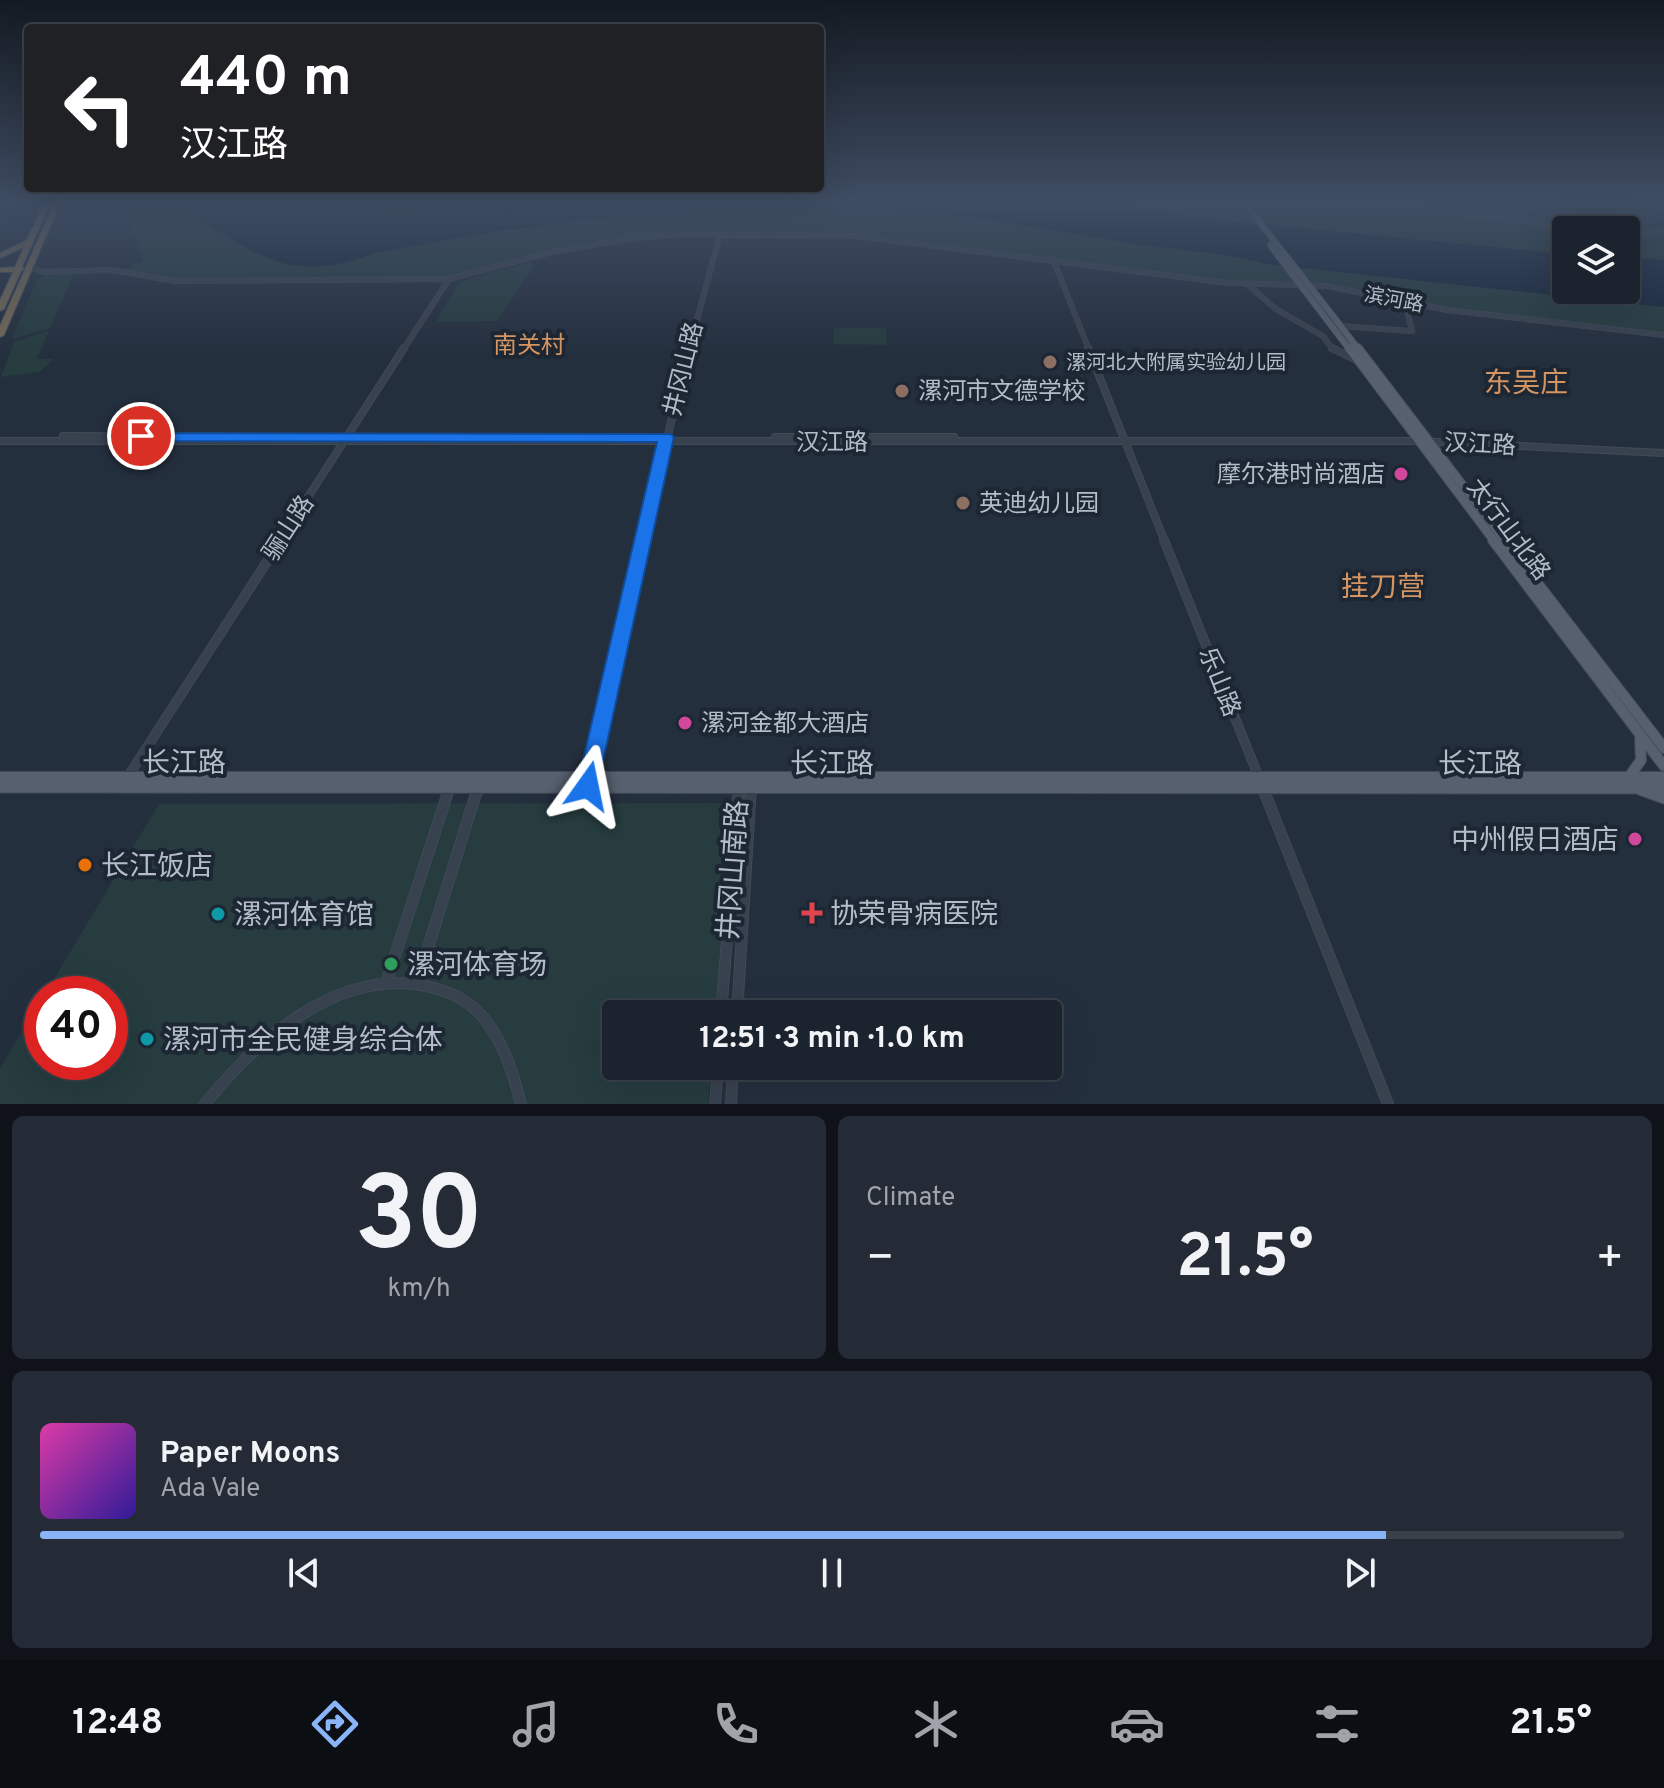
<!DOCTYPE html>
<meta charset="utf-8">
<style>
:root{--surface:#1b232e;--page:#242b36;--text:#f1f3f6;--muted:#a0a4aa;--line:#39404a;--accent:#8ab4f8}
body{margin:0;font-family:Overpass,"Noto Sans SC",sans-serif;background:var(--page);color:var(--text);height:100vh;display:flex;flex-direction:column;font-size:30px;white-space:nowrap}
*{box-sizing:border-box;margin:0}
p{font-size:26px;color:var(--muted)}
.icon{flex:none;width:44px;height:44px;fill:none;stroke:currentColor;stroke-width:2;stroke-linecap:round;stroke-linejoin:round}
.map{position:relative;height:1104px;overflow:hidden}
.sheet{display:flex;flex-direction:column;gap:12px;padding:12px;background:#0f1319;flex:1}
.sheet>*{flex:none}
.guide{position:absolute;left:24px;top:24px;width:800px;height:168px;border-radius:8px;box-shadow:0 8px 32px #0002,0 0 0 2px var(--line);background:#202124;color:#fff;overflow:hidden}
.buttons{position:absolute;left:1552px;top:216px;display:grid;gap:16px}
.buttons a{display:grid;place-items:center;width:88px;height:88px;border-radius:8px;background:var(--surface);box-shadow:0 8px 32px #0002,0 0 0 2px var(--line);font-size:40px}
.speed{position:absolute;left:24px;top:976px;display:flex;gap:16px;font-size:40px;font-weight:700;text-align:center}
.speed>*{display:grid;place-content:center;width:104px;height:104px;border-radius:50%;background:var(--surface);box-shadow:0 8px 32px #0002,0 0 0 2px var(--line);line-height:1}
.speed .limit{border:12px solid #d22;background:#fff;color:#111}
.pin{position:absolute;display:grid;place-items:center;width:68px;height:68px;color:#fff;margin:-34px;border:4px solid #fff;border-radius:50%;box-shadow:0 2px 8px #0007}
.me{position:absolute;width:88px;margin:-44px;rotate:12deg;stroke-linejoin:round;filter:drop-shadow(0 0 6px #0008)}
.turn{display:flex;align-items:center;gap:28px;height:168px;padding:0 24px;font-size:36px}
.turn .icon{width:104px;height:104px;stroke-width:2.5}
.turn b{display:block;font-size:56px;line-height:68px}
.big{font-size:60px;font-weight:700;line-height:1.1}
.sheet .tile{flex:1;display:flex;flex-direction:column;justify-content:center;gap:12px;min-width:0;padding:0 28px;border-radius:12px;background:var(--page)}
.sheet .dial{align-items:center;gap:0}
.dial b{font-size:104px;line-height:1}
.song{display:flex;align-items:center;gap:24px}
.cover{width:96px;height:96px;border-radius:12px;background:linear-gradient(135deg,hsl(320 70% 55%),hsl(250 70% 35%))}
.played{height:8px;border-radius:4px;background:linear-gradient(90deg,var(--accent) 85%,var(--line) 85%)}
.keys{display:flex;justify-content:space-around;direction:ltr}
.heat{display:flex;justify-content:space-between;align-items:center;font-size:44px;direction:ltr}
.sheet .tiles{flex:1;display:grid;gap:12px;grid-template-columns:1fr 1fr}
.tile:last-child{grid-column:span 2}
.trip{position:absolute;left:602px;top:1000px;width:460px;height:80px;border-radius:8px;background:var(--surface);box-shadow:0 8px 32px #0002,0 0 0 2px var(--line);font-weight:700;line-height:80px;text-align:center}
.tab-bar{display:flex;height:128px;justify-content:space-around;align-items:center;background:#0b0e12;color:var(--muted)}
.tab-bar .icon{width:56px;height:56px}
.tab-bar .active{color:var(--accent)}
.tab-bar b{font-size:36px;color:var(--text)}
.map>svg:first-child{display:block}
</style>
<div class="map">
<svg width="1664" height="1104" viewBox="0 0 1664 1104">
<rect width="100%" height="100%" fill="#242f3e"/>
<!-- green -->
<path fill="#263c3f" d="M 123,201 L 191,201 L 193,215 C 258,257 294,285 374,253 L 539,224 L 621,216 L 708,210 L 835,209 L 1010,222 L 1137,245 L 1236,256 L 1266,264 L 1664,307 L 1664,333 L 1441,307 L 1336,284 L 1212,279 L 882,237 L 671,233 L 636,236 L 449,277 L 171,279 L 125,271 L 135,262 L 143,262 Z
M 312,201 L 475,201 C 423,213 364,218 312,201 Z
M 1081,201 L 1184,201 L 1243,206 L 1346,202 L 1593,230 L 1566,230 L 1566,254 L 1225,221 Z
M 1626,233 L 1664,233 L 1664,260 L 1626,257 Z
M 531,262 L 533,268 L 497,321 L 436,322 L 459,282 Z
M 74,273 L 50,328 L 12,339 L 37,280 L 45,274 Z
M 834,328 L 886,328 L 887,345 L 834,344 Z
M 49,331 L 37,359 L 54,359 L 39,372 L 1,377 L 14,342 Z
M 720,803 L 730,816 L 715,1014 L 616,1014 L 616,1066 L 711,1066 L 708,1104 L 0,1104 L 0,1068 L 42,998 L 42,1062 L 110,1062 L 110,994 L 45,994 L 159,804 Z"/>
<!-- water -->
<path fill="#17263c" d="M 193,201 L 311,201 L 334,208 L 410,212 L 476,201 L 1079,201 L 1224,221 L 1566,254 L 1566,290 L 1626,290 L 1626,258 L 1664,260 L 1664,307 L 1266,264 C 1217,251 1167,249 1117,241 C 1059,232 1003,220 944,215 C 755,196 560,216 374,253 C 294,284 258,256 193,215 Z"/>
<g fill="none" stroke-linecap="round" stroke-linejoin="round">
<defs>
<path id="minor-far3" d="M 1188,201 L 1269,205 L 1302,201
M 1344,201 L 1604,230
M 1626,231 L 1664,232
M 1053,259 L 1089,350
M 29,267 L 43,272 L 112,270 L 175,281 L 449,279 L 552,252 L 632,238 L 680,234 L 856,236 L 1227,283 L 1327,286 L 1447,310 L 1664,335
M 1248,285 L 1276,309 L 1323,336 L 1333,350
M 1340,326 L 1412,331 L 1405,302
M 403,350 L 449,279
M 689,350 L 720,234"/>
<path id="minor-far2" d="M 1088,348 L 1165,542
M 1332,348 L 1356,360
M 63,436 L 286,437
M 775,437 L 954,437
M 0,441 L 1416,441 L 1664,453
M 279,542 L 404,348
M 642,542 L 689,348"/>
<path id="minor-far1" d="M 1164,540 L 1263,788
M 127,778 L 281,540
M 589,780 L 642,540"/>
<path id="minor" d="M 1262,786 L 1388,1104
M 386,983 L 450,786
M 417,983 L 478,787
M 721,1014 L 739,786
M 737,1014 L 751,786
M 205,1104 C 258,1038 342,964 434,988 C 452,993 468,1000 481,1015 C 503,1040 513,1072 521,1104
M 715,1104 L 718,1066
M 731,1104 L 733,1066"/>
<path id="major-far3" d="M 1324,316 L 1350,350
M 1333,316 L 1359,350"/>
<path id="major-far2" d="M 1349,348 L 1495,542
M 1358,348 L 1506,542"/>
<path id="major-far1" d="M 1493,540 L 1664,766
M 1504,540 L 1664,748
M 0,777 L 1664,777
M 1629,777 L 1641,760 L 1640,739
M 0,786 L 1664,787"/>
<path id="major" d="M 0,786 L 1664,787
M 1642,789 L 1664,797"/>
<path id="highway" d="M 45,201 L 51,201 L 22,267 L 24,269 L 21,271 L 4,309 L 0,311 L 0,300 L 13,272 L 0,272 L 0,268 L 15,267 L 24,247 L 0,258 L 0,253 L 27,240 Z
M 55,201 L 61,201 L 4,335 L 0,337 L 0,326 Z"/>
</defs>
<!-- minor-far3 casing -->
<use href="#minor-far3" stroke="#414a57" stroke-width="6"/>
<!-- minor-far2 casing -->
<use href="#minor-far2" stroke="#414a57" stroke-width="8"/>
<!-- minor-far1 casing -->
<use href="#minor-far1" stroke="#414a57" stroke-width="10"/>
<!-- minor casing -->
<use href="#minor" stroke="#414a57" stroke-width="12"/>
<!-- major-far3 casing -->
<use href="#major-far3" stroke="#414a57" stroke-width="7"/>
<!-- major-far2 casing -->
<use href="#major-far2" stroke="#414a57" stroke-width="10"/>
<!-- major-far1 casing -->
<use href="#major-far1" stroke="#414a57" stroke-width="12"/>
<!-- major casing -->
<use href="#major" stroke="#414a57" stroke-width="15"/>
<!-- highway casing -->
<use href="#highway" stroke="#434c59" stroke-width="2"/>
<!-- minor-far3 -->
<use href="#minor-far3" stroke="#38414e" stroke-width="5"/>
<!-- minor-far2 -->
<use href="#minor-far2" stroke="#38414e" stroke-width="6"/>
<!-- minor-far1 -->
<use href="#minor-far1" stroke="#38414e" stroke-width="8"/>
<!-- minor -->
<use href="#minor" stroke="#38414e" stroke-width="10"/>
<!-- major-far3 -->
<use href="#major-far3" stroke="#56606e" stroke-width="6"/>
<!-- major-far2 -->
<use href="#major-far2" stroke="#56606e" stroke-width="8"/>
<!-- major-far1 -->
<use href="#major-far1" stroke="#56606e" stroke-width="10"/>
<!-- major -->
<use href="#major" stroke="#56606e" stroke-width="13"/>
<!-- highway -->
<use href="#highway" fill="#746855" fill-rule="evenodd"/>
<defs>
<path id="major-bridge" d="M 1243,201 L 1333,316
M 1270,245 L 1324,316"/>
</defs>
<!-- major-bridge casing -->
<use href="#major-bridge" stroke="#414a57" stroke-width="7" stroke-linecap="butt"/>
<!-- major-bridge -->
<use href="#major-bridge" stroke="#56606e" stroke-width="6"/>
</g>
<!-- sky -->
<linearGradient id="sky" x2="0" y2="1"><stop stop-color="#141a22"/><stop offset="0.57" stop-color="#3f4d63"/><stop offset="1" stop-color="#3f4d63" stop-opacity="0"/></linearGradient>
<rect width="1664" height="355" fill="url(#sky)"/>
<!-- route -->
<path fill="#1a73e8" stroke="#114b97" stroke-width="2" d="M 135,433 L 671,434 L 674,437 L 596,793 L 588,796 L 580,793 L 577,786 L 657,442 L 141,441 L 133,436 Z"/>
<!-- markers -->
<g fill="#8d6e63" stroke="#1d2633" stroke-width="3">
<circle cx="1050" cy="362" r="8"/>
<circle cx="902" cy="391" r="8"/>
<circle cx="963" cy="503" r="8"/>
</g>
<g fill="#d1479c" stroke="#1d2633" stroke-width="3">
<circle cx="1401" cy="474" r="8"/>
<circle cx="685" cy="723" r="8"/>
<circle cx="1635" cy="839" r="8"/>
</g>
<circle fill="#e8710a" stroke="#1d2633" stroke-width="3" cx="85" cy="865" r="8"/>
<path fill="#e0444e" stroke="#1d2633" stroke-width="3" d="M808 901h8v8h8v8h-8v8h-8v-8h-8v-8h8z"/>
<g fill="#0f9aa8" stroke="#1d2633" stroke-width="3">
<circle cx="218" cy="914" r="8"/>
<circle cx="147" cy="1039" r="8"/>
</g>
<circle fill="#2e9e5b" stroke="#1d2633" stroke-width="3" cx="391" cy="964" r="8"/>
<g text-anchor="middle" stroke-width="8" stroke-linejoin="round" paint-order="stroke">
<!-- far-street labels -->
<g font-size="20" fill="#b4bcc9" stroke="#1d2633">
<text transform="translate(1394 299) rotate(11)" y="7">滨河路</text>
</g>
<!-- far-poi labels -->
<g font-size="20" fill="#b4bcc9" stroke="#1d2633" text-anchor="start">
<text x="1066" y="369">漯河北大附属实验幼儿园</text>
</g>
<!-- far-quarter labels -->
<g font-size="24" fill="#d59563" stroke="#1d2633">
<text x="529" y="353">南关村</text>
</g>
<!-- street labels -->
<g font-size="24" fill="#b4bcc9" stroke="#1d2633">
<text transform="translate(683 369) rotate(-76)" y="8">井冈山路</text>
<text x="832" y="450">汉江路</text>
<text transform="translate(1480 444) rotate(3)" y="8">汉江路</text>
<text transform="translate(288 528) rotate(-57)" y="8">骊山路</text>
<text transform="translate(1509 529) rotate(53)" y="8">太行山北路</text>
<text transform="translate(1220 682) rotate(68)" y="8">乐山路</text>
</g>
<!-- poi labels -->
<g font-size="24" fill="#b4bcc9" stroke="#1d2633" text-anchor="start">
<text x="918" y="399">漯河市文德学校</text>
<text x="1385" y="482" text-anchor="end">摩尔港时尚酒店</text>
<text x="979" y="511">英迪幼儿园</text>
<text x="701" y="731">漯河金都大酒店</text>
</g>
<!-- quarter labels -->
<g font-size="28" fill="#d59563" stroke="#1d2633">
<text x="1526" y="392">东吴庄</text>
<text x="1383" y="596">挂刀营</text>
</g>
<!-- near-street labels -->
<g font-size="28" fill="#b4bcc9" stroke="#1d2633">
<text x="184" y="772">长江路</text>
<text x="832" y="773">长江路</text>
<text x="1480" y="773">长江路</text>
<text transform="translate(732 870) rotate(-86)" y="10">井冈山南路</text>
</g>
<!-- near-poi labels -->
<g font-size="28" fill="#b4bcc9" stroke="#1d2633" text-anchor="start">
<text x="1619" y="849" text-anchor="end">中州假日酒店</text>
<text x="101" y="875">长江饭店</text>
<text x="830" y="923">协荣骨病医院</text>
<text x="234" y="924">漯河体育馆</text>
<text x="407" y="974">漯河体育场</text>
<text x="163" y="1049">漯河市全民健身综合体</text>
</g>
</g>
</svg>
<div class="buttons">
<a><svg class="icon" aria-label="layers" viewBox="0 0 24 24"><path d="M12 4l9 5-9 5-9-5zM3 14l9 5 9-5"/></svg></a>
</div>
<div class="speed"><div class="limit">40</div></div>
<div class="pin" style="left:141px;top:436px;background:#d93025"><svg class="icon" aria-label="arrive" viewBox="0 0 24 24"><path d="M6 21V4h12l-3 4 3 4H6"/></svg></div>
<svg class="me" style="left:588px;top:786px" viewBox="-20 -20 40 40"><path d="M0-17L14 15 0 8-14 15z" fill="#1a73e8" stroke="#fff" stroke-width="4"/></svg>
<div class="trip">12:51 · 3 min · 1.0 km</div>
<div class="guide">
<div class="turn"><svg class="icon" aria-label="left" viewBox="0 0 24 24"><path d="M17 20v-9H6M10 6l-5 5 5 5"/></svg><div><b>440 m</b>汉江路</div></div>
</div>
</div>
<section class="sheet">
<div class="tiles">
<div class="tile dial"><b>30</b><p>km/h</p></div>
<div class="tile"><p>Climate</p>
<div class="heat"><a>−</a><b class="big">21.5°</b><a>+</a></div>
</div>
<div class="tile">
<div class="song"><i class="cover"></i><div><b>Paper Moons</b><p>Ada Vale</p></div></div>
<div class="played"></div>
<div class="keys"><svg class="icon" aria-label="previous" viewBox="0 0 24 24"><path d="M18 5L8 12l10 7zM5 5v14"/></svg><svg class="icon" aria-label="pause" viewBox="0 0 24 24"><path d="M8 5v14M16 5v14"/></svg><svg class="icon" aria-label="next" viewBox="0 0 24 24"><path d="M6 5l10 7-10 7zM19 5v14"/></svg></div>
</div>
</div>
</section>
<nav class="tab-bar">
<b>12:48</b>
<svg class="icon active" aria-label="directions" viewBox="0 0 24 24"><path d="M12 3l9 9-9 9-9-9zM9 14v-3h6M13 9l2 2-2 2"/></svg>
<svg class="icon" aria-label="music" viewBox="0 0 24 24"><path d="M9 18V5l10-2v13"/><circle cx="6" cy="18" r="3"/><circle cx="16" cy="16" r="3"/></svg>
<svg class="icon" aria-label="phone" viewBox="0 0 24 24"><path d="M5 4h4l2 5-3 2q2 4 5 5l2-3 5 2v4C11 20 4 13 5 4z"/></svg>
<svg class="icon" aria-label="climate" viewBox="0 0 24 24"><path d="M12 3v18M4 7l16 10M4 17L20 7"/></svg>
<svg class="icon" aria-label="car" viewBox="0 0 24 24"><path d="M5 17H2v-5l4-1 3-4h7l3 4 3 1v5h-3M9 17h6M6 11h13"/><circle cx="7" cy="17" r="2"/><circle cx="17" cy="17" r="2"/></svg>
<svg class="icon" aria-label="filters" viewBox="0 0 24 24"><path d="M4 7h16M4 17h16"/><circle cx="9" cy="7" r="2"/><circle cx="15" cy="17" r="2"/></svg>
<b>21.5°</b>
</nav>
